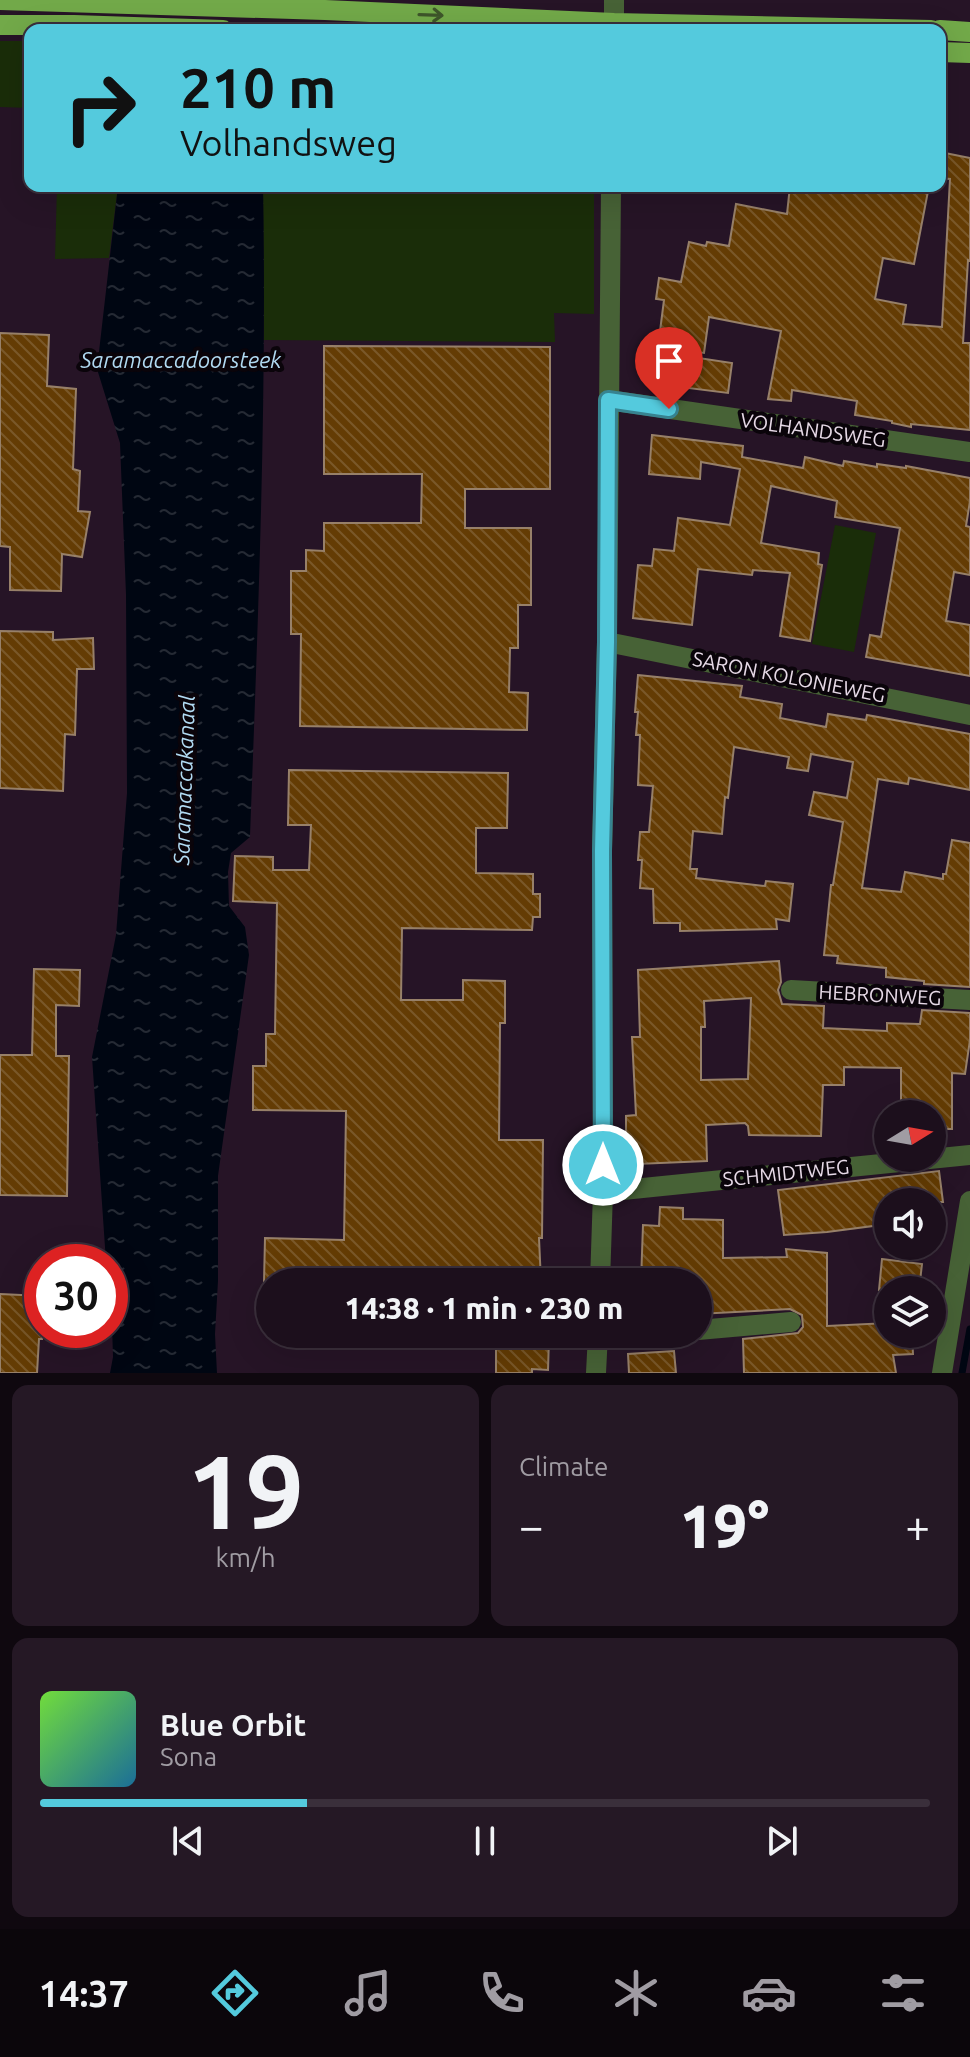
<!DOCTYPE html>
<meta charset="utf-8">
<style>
:root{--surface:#1c0f1c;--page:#251825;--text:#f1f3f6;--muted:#a09ca3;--line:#3a2f3b;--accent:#54cadd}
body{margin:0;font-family:Ubuntu,sans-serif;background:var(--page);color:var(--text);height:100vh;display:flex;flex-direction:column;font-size:30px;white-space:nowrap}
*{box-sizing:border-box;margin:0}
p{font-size:26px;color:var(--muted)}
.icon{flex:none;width:44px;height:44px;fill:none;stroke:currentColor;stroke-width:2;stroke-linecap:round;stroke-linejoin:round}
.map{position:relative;height:1373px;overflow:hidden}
.details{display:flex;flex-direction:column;gap:12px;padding:12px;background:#0f080f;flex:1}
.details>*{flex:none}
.hud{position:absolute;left:24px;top:24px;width:922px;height:168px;border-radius:16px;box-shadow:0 8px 32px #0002,0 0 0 2px var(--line);background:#54cadd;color:#111;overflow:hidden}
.needle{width:52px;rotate:79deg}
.fabs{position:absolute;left:874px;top:1100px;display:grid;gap:16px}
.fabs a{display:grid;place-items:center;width:72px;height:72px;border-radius:50%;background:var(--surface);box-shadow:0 8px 32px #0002,0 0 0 2px var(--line);font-size:40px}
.speed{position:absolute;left:24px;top:1244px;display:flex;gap:16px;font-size:40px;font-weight:700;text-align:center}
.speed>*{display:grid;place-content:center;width:104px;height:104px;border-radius:50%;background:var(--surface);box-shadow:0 8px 32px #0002,0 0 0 2px var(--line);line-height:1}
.speed .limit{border:12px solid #d22;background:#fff;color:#111}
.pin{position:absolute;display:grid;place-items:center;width:68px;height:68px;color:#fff;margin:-82px -34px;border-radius:50% 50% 50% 0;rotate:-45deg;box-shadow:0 0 8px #0007}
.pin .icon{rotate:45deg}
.me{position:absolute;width:88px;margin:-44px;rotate:0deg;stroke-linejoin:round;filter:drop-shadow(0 0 6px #0008)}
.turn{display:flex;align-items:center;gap:28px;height:168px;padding:0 24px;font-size:36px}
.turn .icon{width:104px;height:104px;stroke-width:2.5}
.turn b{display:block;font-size:56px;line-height:68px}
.big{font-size:60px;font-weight:800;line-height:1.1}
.details .tile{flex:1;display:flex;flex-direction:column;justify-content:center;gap:12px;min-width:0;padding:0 28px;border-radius:16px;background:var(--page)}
.details .dial{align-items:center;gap:0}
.dial b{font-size:104px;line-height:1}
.song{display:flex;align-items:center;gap:24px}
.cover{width:96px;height:96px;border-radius:12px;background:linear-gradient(135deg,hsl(100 70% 55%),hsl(200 70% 35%))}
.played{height:8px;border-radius:4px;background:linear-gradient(90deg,var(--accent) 30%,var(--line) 30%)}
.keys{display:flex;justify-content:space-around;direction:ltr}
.heat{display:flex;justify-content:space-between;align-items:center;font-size:44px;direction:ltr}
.details .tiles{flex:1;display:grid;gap:12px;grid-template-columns:1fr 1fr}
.tile:last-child{grid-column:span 2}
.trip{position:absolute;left:256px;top:1268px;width:456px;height:80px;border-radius:40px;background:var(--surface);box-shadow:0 8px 32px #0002,0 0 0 2px var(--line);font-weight:800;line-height:80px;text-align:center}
.tab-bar{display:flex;height:128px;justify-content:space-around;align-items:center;background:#0b060b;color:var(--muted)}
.tab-bar .icon{width:56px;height:56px}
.tab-bar .current{color:var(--accent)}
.tab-bar b{font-size:36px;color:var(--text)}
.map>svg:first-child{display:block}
</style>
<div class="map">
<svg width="970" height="1373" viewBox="0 0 970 1373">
<defs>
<pattern id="water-ripples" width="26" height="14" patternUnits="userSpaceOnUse" patternTransform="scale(2)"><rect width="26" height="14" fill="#000612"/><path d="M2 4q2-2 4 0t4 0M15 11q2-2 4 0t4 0" fill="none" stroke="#252a34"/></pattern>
<pattern id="building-back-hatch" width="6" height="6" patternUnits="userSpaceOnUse" patternTransform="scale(2)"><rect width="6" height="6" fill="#643c04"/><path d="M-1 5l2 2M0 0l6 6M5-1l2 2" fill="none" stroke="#7a5829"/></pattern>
</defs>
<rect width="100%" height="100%" fill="#261426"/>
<!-- grass -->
<path fill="#1a2d09" d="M 0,41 L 30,41 L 30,108 L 0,107 Z
M 57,186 L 118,186 L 109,258 L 55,259 Z
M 263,186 L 594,186 L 594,314 L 554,313 L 555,342 L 264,340 Z
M 835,525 L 876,533 L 854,652 L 812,644 Z"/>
<!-- water -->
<path fill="url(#water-ripples)" d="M 118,186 L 263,186 C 267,403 258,620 250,837 L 231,853 L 228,872 L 229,906 L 245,927 L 249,955 L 218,1176 L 218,1281 L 215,1334 L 217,1373 L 110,1373 L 113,1357 L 110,1262 L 106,1262 L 92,1057 L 116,935 L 127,793 L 126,595 L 120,443 L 97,369 Z"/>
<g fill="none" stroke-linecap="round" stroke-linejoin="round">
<!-- stream -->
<path stroke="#000612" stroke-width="7" d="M 962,1373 L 970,1329"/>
</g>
<!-- building -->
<path fill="url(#building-back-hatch)" stroke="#978069" stroke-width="2" fill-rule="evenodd" d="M 945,153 L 970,158 L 970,261 L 968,260 L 963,343 L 970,343 L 970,430 L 911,424 L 911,427 L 892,423 L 892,421 L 855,415 L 857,401 L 792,390 L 791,401 L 768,399 L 781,331 L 709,317 L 704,353 L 658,347 L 664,300 L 656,299 L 659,278 L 681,282 L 689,242 L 706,246 L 707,242 L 729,246 L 736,204 L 787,214 L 790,186 L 929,186 L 914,264 L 883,258 L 875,299 L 906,305 L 903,324 L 942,327 L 950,179 L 940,178 Z
M 0,333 L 49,335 L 47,386 L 76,389 L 73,469 L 80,471 L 78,511 L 90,512 L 82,557 L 62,554 L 61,591 L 10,590 L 10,547 L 0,546 Z
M 324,346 L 550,347 L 550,489 L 465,489 L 465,528 L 531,528 L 531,605 L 518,605 L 518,648 L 510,648 L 509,692 L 528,693 L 527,730 L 300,726 L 301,634 L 291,634 L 291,571 L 306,571 L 306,550 L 324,551 L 324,523 L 421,523 L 422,474 L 324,474 Z
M 692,357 L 732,363 L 728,393 L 688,388 Z
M 652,435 L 743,446 L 742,457 L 803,468 L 805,457 L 843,466 L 844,461 L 877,467 L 877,464 L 906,468 L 906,466 L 970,478 L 970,501 L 966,526 L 970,527 L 970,575 L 954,572 L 946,621 L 970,625 L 970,676 L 866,657 L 870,635 L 881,637 L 900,528 L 835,517 L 837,501 L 771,486 L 761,543 L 819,553 L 818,564 L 822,565 L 810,641 L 780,636 L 790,573 L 753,570 L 752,575 L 698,569 L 692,625 L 633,618 L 638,565 L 652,566 L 654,549 L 674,551 L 678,518 L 730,525 L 740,469 L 701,462 L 700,479 L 649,474 Z
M 0,631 L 53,632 L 53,640 L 93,638 L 94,669 L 77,669 L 75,735 L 65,734 L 63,791 L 0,788 Z
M 638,675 L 742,686 L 740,697 L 782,704 L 780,718 L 826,727 L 828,714 L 866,720 L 867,715 L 970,734 L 970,790 L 909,778 L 908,784 L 878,779 L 862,888 L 901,892 L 905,872 L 943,879 L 943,874 L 946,874 L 952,840 L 970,843 L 970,987 L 924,984 L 924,981 L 886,977 L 886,968 L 837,963 L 838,956 L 824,955 L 831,885 L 833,885 L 843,822 L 809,815 L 814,792 L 847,798 L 853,762 L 811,754 L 808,771 L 787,768 L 789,757 L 734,747 L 728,798 L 725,797 L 722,834 L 693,831 L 690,869 L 697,869 L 696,878 L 765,886 L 766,881 L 793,884 L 789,921 L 776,919 L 777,929 L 680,931 L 680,923 L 654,923 L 653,889 L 640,888 L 642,860 L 638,860 L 640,832 L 649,832 L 653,786 L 638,785 L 640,735 L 636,735 L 638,712 L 635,712 Z
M 289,770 L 508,773 L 507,828 L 476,828 L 476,873 L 533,874 L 533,894 L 540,894 L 540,917 L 533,917 L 532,930 L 402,928 L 401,1000 L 463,1000 L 463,980 L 505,981 L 505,1023 L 500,1023 L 499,1140 L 543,1140 L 542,1238 L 539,1238 L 541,1282 L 264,1282 L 265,1238 L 344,1240 L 346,1111 L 253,1110 L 253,1066 L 266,1066 L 266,1034 L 275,1034 L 277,903 L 233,901 L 235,856 L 273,857 L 273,870 L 309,870 L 311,825 L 288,825 Z
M 779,961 L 781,982 L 778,990 L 782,1004 L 824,1006 L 823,1028 L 887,1031 L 887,1023 L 920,1024 L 922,1010 L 970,1013 L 970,1040 L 965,1074 L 952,1073 L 952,1129 L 932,1129 L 932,1114 L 901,1114 L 901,1068 L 844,1067 L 844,1085 L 823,1085 L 821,1136 L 749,1135 L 748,1126 L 745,1123 L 706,1125 L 707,1161 L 637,1164 L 637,1152 L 626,1152 L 626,1116 L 636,1115 L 632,1037 L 640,1037 L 638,970 ZM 751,998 L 748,1079 L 701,1080 L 701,1027 L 705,1027 L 704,1001 Z
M 34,969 L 80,970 L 79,1006 L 56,1005 L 56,1056 L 69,1056 L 67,1196 L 0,1195 L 0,1055 L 32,1055 Z
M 939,1171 L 943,1202 L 888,1202 L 888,1224 L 827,1232 L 784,1235 L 778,1190 Z
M 660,1207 L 683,1208 L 683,1219 L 723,1220 L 723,1258 L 787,1257 L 786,1249 L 827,1253 L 827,1326 L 888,1323 L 888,1334 L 912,1334 L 913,1354 L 893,1355 L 896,1373 L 744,1373 L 743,1339 L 798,1333 L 803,1327 L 802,1315 L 790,1309 L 698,1314 L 698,1282 L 641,1282 L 643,1225 L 659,1226 Z
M 882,1259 L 922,1264 L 919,1290 L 879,1290 Z
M 0,1294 L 42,1296 L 42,1339 L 39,1339 L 37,1373 L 0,1373 Z
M 496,1334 L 532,1334 L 532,1339 L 549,1339 L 548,1370 L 532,1369 L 532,1373 L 496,1373 Z
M 674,1351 L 676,1373 L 629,1373 L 628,1354 Z"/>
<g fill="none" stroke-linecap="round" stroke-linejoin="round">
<!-- street -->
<path stroke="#476236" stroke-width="20" d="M 614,23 L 614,0
M 608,400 L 970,452
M 607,642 L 970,715
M 791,990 L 970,1000
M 603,1192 L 970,1155
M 600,1282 L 603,1192 L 602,851 L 607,642 L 611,186
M 698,1330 L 791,1322
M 598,1339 L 657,1334
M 596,1373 L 598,1334
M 942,1373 L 970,1201"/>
<!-- primary -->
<path stroke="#72a949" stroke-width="20" d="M 0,0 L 325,10 L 614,23 L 931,30
M 0,25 L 74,25 L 223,30
M 940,30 L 970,32
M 940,52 L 970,53"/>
</g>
<!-- one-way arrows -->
<defs><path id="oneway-shaft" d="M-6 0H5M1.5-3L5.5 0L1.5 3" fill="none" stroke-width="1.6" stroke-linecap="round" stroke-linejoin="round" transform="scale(2)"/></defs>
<use stroke="#3e562a" href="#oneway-shaft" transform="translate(431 15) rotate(2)"/>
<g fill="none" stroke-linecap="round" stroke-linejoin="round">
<defs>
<path id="route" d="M 603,1165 L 602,851 L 607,642 L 608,400 L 669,409"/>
</defs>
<!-- route casing -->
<use href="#route" stroke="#378390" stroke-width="20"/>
<!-- route -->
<use href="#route" stroke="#54cadd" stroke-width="14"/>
</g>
<g text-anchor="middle" stroke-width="8" stroke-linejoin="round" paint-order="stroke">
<!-- street labels -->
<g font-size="20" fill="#e7dae7" stroke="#0a040a">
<text transform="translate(813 430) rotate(8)" y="7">VOLHANDSWEG</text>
<text transform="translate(789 677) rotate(11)" y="7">SARON KOLONIEWEG</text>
<text transform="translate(880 995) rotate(3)" y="7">HEBRONWEG</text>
<text transform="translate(786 1173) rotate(-6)" y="7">SCHMIDTWEG</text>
</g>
<!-- water labels -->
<g font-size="22" font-style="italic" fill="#b1daf2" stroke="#0a040a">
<text x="181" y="368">Saramaccadoorsteek</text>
<text transform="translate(184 780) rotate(-88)" y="8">Saramaccakanaal</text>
</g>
</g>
</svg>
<div class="fabs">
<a><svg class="needle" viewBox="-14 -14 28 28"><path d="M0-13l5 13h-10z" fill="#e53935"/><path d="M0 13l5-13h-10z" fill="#a09ca3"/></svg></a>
<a><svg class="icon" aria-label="sound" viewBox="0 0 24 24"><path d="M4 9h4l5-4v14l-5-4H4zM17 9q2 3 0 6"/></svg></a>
<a><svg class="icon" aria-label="layers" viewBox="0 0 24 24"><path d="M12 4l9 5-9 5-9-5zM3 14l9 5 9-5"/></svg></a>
</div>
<div class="speed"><div class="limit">30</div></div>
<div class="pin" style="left:669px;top:409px;background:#d93025"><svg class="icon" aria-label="arrive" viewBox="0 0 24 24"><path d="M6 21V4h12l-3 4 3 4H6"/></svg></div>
<svg class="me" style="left:603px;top:1165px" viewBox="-20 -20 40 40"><circle r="17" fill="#54cadd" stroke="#fff" stroke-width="3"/><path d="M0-11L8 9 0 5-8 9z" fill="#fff"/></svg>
<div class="trip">14:38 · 1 min · 230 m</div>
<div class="hud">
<div class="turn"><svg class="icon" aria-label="right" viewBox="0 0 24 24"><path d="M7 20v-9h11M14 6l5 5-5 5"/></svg><div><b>210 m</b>Volhandsweg</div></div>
</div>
</div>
<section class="details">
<div class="tiles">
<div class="tile dial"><b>19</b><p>km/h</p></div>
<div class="tile"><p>Climate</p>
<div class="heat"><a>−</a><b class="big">19°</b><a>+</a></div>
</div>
<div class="tile">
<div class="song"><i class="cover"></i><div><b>Blue Orbit</b><p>Sona</p></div></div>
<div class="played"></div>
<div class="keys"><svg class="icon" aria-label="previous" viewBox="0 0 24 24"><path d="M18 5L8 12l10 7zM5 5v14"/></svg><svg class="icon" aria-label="pause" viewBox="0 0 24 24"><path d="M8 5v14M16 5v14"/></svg><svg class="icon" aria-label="next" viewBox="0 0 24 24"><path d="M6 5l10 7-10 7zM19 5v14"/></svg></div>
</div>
</div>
</section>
<nav class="tab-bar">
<b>14:37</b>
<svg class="icon current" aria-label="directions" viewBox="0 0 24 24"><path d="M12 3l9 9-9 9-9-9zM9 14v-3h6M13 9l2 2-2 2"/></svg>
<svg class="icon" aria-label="music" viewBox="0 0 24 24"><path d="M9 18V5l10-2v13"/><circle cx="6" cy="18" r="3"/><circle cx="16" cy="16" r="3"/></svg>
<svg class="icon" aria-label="phone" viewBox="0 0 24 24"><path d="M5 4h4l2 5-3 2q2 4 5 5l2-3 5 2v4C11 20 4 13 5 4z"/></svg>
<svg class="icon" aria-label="climate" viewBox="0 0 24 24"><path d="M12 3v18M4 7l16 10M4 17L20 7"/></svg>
<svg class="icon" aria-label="car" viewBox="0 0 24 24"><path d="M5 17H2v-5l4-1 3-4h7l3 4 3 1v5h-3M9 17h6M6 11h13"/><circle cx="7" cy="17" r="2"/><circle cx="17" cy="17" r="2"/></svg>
<svg class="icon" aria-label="filters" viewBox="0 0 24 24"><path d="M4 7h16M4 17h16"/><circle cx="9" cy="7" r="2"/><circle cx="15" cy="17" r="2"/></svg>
</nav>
